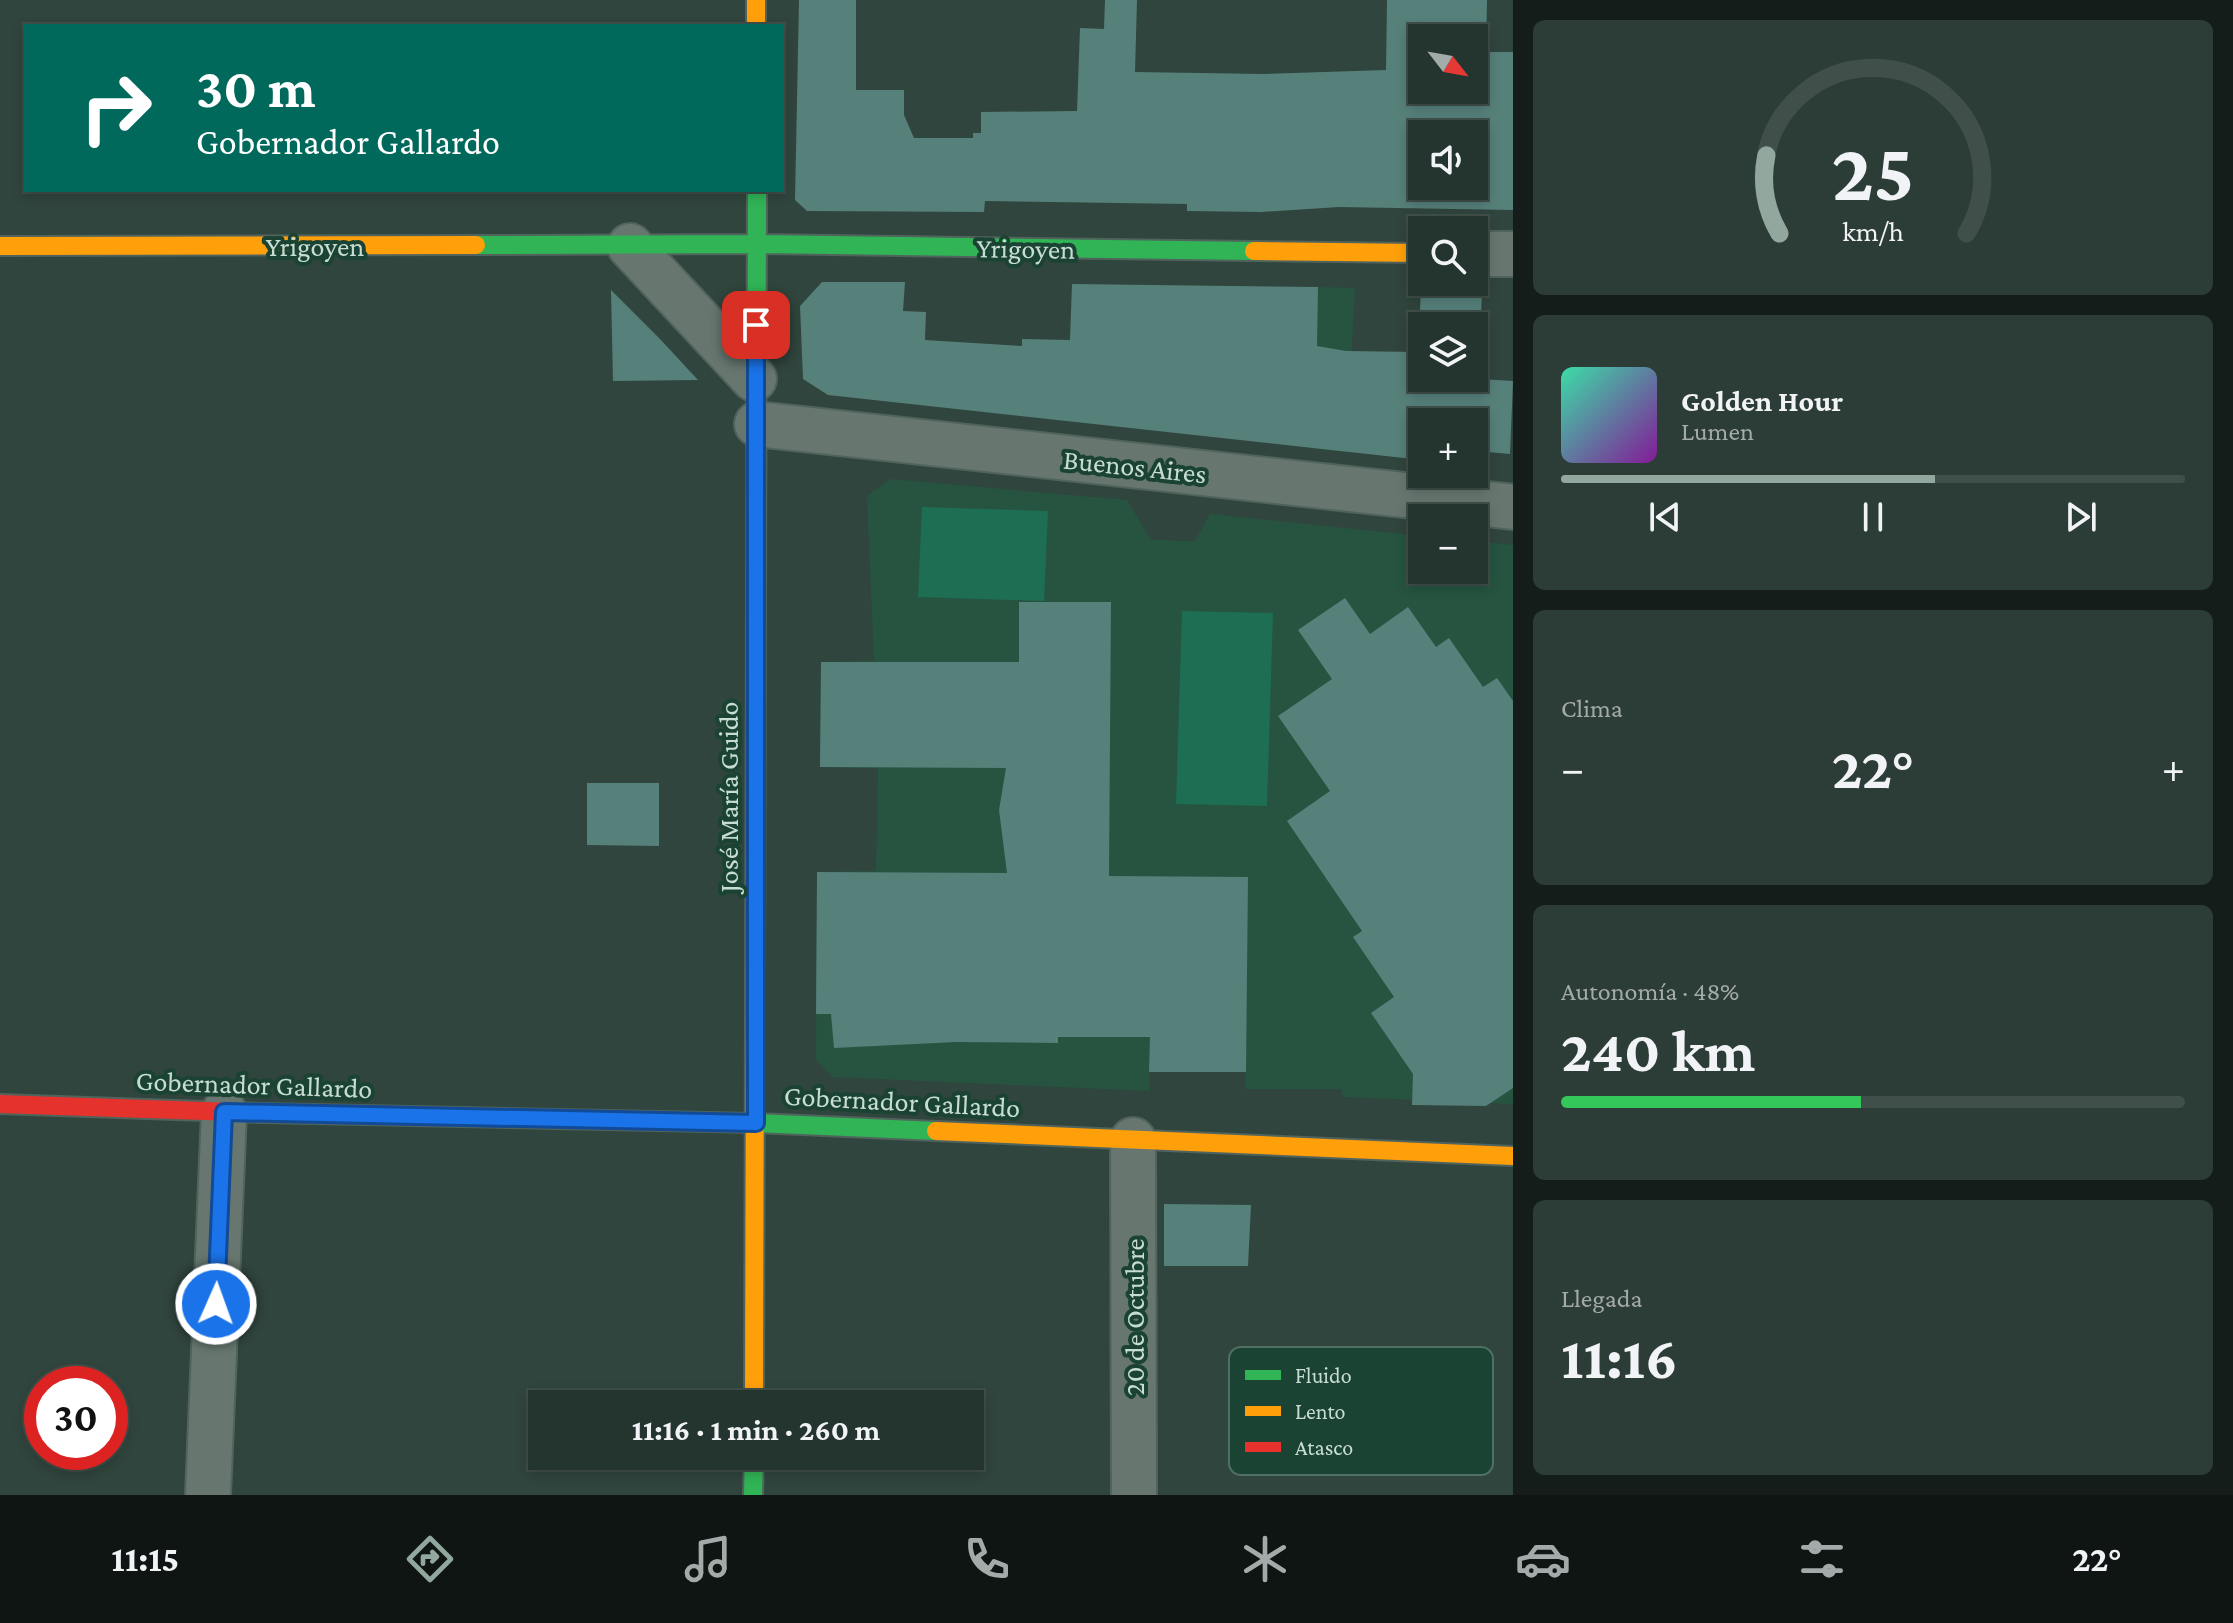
<!DOCTYPE html>
<html lang="es">
<meta charset="utf-8">
<style>
:root{--surface:#24342e;--page:#2c3c36;--text:#f1f3f6;--muted:#a3aaaa;--line:#414f4a;--accent:#92a79e}
body{margin:0;font-family:"Crimson Pro",serif;background:var(--page);color:var(--text);height:100vh;display:flex;flex-direction:column;font-size:30px;white-space:nowrap}
*{box-sizing:border-box;margin:0}
p{font-size:26px;color:var(--muted)}
.icon{flex:none;width:44px;height:44px;fill:none;stroke:currentColor;stroke-width:2;stroke-linecap:round;stroke-linejoin:round}
.map{position:relative;flex:1;overflow:hidden}
.sheet{display:flex;flex-direction:column;gap:20px;padding:20px;background:#141d19;width:720px}
.sheet>*{flex:none}
.hud{position:absolute;left:24px;top:24px;width:760px;height:168px;border-radius:0px;box-shadow:0 4px 12px #0003,0 0 0 2px var(--line);background:#00695c;color:#fff;overflow:hidden}
.needle{width:52px;rotate:121deg}
.buttons{position:absolute;left:1408px;top:24px;display:grid;gap:16px}
.buttons a{display:grid;place-items:center;width:80px;height:80px;border-radius:0px;background:var(--surface);box-shadow:0 4px 12px #0003,0 0 0 2px var(--line);font-size:40px}
.speed{position:absolute;left:24px;top:1366px;display:flex;gap:16px;font-size:40px;font-weight:700;text-align:center}
.speed>*{display:grid;place-content:center;width:104px;height:104px;border-radius:50%;background:var(--surface);box-shadow:0 4px 12px #0003,0 0 0 2px var(--line);line-height:1}
.speed .limit{border:12px solid #d22;background:#fff;color:#111}
.pin{position:absolute;display:grid;place-items:center;width:68px;height:68px;color:#fff;margin:-34px;border-radius:16px;box-shadow:0 4px 12px #0006}
.me{position:absolute;width:88px;margin:-44px;rotate:2deg;stroke-linejoin:round;filter:drop-shadow(0 0 6px #0008)}
.turn{display:flex;align-items:center;gap:28px;height:168px;padding:0 40px;font-size:36px}
.turn .icon{width:104px;height:104px;stroke-width:2.5}
.turn b{display:block;font-size:56px;line-height:68px}
.big{font-size:60px;font-weight:700;line-height:1.1}
.sheet .card{flex:1;display:flex;flex-direction:column;justify-content:center;gap:12px;min-width:0;padding:0 28px;border-radius:12px;background:var(--page)}
.sheet .dial{align-items:center;gap:0}
.dial svg{height:208px;overflow:visible;fill:none;stroke:var(--line);stroke-width:7;stroke-linecap:round;text-anchor:middle}
.dial text{fill:var(--text);stroke:none}
.song{display:flex;align-items:center;gap:24px}
.cover{width:96px;height:96px;border-radius:12px;background:linear-gradient(135deg,hsl(160 70% 55%),hsl(290 70% 35%))}
.played{height:8px;border-radius:4px;background:linear-gradient(90deg,var(--accent) 60%,var(--line) 60%)}
.keys{display:flex;justify-content:space-around;direction:ltr}
.heat{display:flex;justify-content:space-between;align-items:center;font-size:44px;direction:ltr}
.charge{height:12px;border-radius:6px;background:linear-gradient(90deg,#34c759 48%,var(--line) 0)}
.trip{position:absolute;left:528px;top:1390px;width:456px;height:80px;border-radius:0px;background:var(--surface);box-shadow:0 4px 12px #0003,0 0 0 2px var(--line);font-weight:700;line-height:80px;text-align:center}
.menu{display:flex;height:128px;justify-content:space-around;align-items:center;background:#0e1512;color:var(--muted)}
.menu .icon{width:56px;height:56px}
.menu .current{color:var(--accent)}
.menu b{font-size:36px;color:var(--text)}
main{display:flex;flex:1;min-height:0}
.map>svg:first-child{display:block}
</style>
<main>
<div class="map">
<svg width="1513" height="1495" viewBox="0 0 1513 1495">
<rect width="100%" height="100%" fill="#30453d"/>
<!-- built -->
<path fill="#265441" d="M 1318,287 L 1355,288 L 1346,452 L 1308,448 Z
M 890,479 L 1127,500 L 1151,540 L 1195,541 L 1210,514 L 1422,536 L 1422,570 L 1474,570 L 1474,541 L 1513,545 L 1513,1104 L 1343,1097 L 1341,1089 L 1246,1089 L 1245,1072 L 1150,1072 L 1149,1091 L 833,1077 L 816,1060 L 817,872 L 876,871 L 878,768 L 820,767 L 821,662 L 874,661 L 867,496 Z"/>
<!-- green -->
<path fill="#1d6e52" d="M 922,507 L 1048,511 L 1044,601 L 918,597 Z
M 1182,611 L 1273,613 L 1267,806 L 1176,804 Z"/>
<!-- building -->
<path fill="#56807a" fill-rule="evenodd" d="M 799,0 L 856,0 L 856,90 L 904,90 L 904,115 L 914,138 L 973,138 L 973,133 L 981,133 L 981,112 L 1077,111 L 1080,28 L 1104,29 L 1105,0 L 1137,0 L 1135,72 L 1263,74 L 1386,70 L 1387,0 L 1487,0 L 1486,52 L 1513,52 L 1513,210 L 1339,207 L 1261,212 L 1187,211 L 1187,204 L 985,201 L 984,212 L 807,211 L 795,200 ZM 1422,38 L 1474,38 L 1474,90 L 1422,90 ZM 1422,134 L 1474,134 L 1474,186 L 1422,186 Z
M 822,282 L 905,282 L 903,311 L 926,312 L 925,340 L 1022,346 L 1022,339 L 1070,340 L 1072,284 L 1318,287 L 1317,346 L 1346,351 L 1418,352 L 1421,289 L 1482,289 L 1479,379 L 1513,381 L 1510,454 L 1488,452 L 1488,467 L 1474,466 L 1474,422 L 1422,422 L 1422,460 L 828,395 L 803,379 L 800,306 ZM 1422,326 L 1474,326 L 1474,378 L 1422,378 Z
M 611,290 L 660,339 L 698,380 L 613,381 Z
M 1345,598 L 1370,634 L 1408,607 L 1436,647 L 1449,638 L 1483,687 L 1497,678 L 1513,701 L 1513,1088 L 1486,1106 L 1412,1105 L 1413,1074 L 1371,1013 L 1394,997 L 1353,937 L 1362,931 L 1287,821 L 1330,791 L 1278,716 L 1332,679 L 1298,630 Z
M 1019,602 L 1111,602 L 1109,876 L 1248,877 L 1246,1072 L 1149,1072 L 1150,1037 L 1058,1037 L 1058,1043 L 956,1042 L 834,1048 L 831,1014 L 816,1014 L 817,872 L 1007,873 L 999,810 L 1006,768 L 820,767 L 821,662 L 1019,662 Z
M 587,783 L 659,783 L 659,846 L 587,845 Z
M 1164,1204 L 1251,1205 L 1248,1266 L 1164,1266 Z"/>
<g fill="none" stroke-linecap="round" stroke-linejoin="round">
<defs>
<path id="street" d="M 630,246 L 754,379
M 1474,254 L 1513,254
M 757,424 L 1513,507
M 1133,1140 L 1134,1495
M 208,1495 L 224,1112"/>
<path id="fast" d="M 476,245 L 758,244 L 1254,251
M 755,1008 L 757,190
M 264,1113 L 756,1123 L 936,1131
M 753,1495 L 754,1456"/>
<path id="slow" d="M 756,0 L 756,26
M 0,246 L 476,245
M 1254,251 L 1422,253
M 936,1131 L 1513,1156
M 754,1404 L 755,1008"/>
<path id="jam" d="M 0,1104 L 264,1113"/>
</defs>
<!-- street casing -->
<use href="#street" stroke="#50635c" stroke-width="48"/>
<!-- fast casing -->
<use href="#fast" stroke="#50635c" stroke-width="22"/>
<!-- slow casing -->
<use href="#slow" stroke="#50635c" stroke-width="22"/>
<!-- jam casing -->
<use href="#jam" stroke="#50635c" stroke-width="22"/>
<!-- street -->
<use href="#street" stroke="#677770" stroke-width="44"/>
<!-- fast -->
<use href="#fast" stroke="#30b455" stroke-width="18"/>
<!-- slow -->
<use href="#slow" stroke="#ff9f0a" stroke-width="18"/>
<!-- jam -->
<use href="#jam" stroke="#e5322d" stroke-width="18"/>
</g>
<g fill="none" stroke-linecap="round" stroke-linejoin="round">
<defs>
<path id="route" d="M 216,1304 L 224,1112 L 756,1123 L 756,325"/>
</defs>
<!-- route casing -->
<use href="#route" stroke="#114b97" stroke-width="20"/>
<!-- route -->
<use href="#route" stroke="#1a73e8" stroke-width="14"/>
</g>
<g text-anchor="middle" stroke-width="8" stroke-linejoin="round" paint-order="stroke">
<!-- street labels -->
<g font-size="28" fill="#c7dcd2" stroke="#1b4333">
<text x="315" y="256">Yrigoyen</text>
<text transform="translate(1026 248) rotate(1)" y="10">Yrigoyen</text>
<text transform="translate(1135 466) rotate(6)" y="10">Buenos Aires</text>
<text transform="translate(728 797) rotate(-90)" y="10">José María Guido</text>
<text transform="translate(254 1084) rotate(2)" y="10">Gobernador Gallardo</text>
<text transform="translate(902 1101) rotate(3)" y="10">Gobernador Gallardo</text>
<text transform="translate(1134 1317) rotate(-90)" y="10">20 de Octubre</text>
</g>
</g>
<!-- legend -->
<rect x="1229" y="1347" width="264" height="128" rx="12" fill="#1b4333" stroke="#4f7163" stroke-width="2"/>
<rect x="1245" y="1370" width="36" height="10" fill="#30b455"/>
<rect x="1245" y="1406" width="36" height="10" fill="#ff9f0a"/>
<rect x="1245" y="1442" width="36" height="10" fill="#e5322d"/>
<g font-size="22" fill="#c7dcd2">
<text x="1295" y="1383">Fluido</text>
<text x="1295" y="1419">Lento</text>
<text x="1295" y="1455">Atasco</text>
</g>
</svg>
<div class="buttons">
<a><svg class="needle" viewBox="-14 -14 28 28"><path d="M0-13l5 13h-10z" fill="#e53935"/><path d="M0 13l5-13h-10z" fill="#a3aaaa"/></svg></a>
<a><svg class="icon" aria-label="sound" viewBox="0 0 24 24"><path d="M4 9h4l5-4v14l-5-4H4zM17 9q2 3 0 6"/></svg></a>
<a><svg class="icon" aria-label="search" viewBox="0 0 24 24"><circle cx="10" cy="10" r="6"/><path d="M15 15l6 6"/></svg></a>
<a><svg class="icon" aria-label="layers" viewBox="0 0 24 24"><path d="M12 4l9 5-9 5-9-5zM3 14l9 5 9-5"/></svg></a>
<a>+</a>
<a>−</a>
</div>
<div class="speed"><div class="limit">30</div></div>
<div class="pin" style="left:756px;top:325px;background:#d93025"><svg class="icon" aria-label="arrive" viewBox="0 0 24 24"><path d="M6 21V4h12l-3 4 3 4H6"/></svg></div>
<svg class="me" style="left:216px;top:1304px" viewBox="-20 -20 40 40"><circle r="17" fill="#1a73e8" stroke="#fff" stroke-width="3"/><path d="M0-11L8 9 0 5-8 9z" fill="#fff"/></svg>
<div class="trip">11:16 · 1 min · 260 m</div>
<div class="hud">
<div class="turn"><svg class="icon" aria-label="right" viewBox="0 0 24 24"><path d="M7 20v-9h11M14 6l5 5-5 5"/></svg><div><b>30 m</b>Gobernador Gallardo</div></div>
</div>
</div>
<section class="sheet">
<div class="card dial"><svg viewBox="0 0 100 80">
<path d="M14 69A42 42 0 1 1 86 69"/>
<path d="M14 69A42 42 0 0 1 9 39" stroke="#92a79e"/>
<text x="50" y="56" font-size="32" font-weight="700">25</text>
<text x="50" y="72" font-size="11">km/h</text>
</svg></div>
<div class="card">
<div class="song"><i class="cover"></i><div><b>Golden Hour</b><p>Lumen</p></div></div>
<div class="played"></div>
<div class="keys"><svg class="icon" aria-label="previous" viewBox="0 0 24 24"><path d="M18 5L8 12l10 7zM5 5v14"/></svg><svg class="icon" aria-label="pause" viewBox="0 0 24 24"><path d="M8 5v14M16 5v14"/></svg><svg class="icon" aria-label="next" viewBox="0 0 24 24"><path d="M6 5l10 7-10 7zM19 5v14"/></svg></div>
</div>
<div class="card"><p>Clima</p>
<div class="heat"><a>−</a><b class="big">22°</b><a>+</a></div>
</div>
<div class="card"><p>Autonomía · 48%</p><b class="big">240 km</b><div class="charge"></div></div>
<div class="card"><p>Llegada</p><b class="big">11:16</b></div>
</section>
</main>
<nav class="menu">
<b>11:15</b>
<svg class="icon current" aria-label="directions" viewBox="0 0 24 24"><path d="M12 3l9 9-9 9-9-9zM9 14v-3h6M13 9l2 2-2 2"/></svg>
<svg class="icon" aria-label="music" viewBox="0 0 24 24"><path d="M9 18V5l10-2v13"/><circle cx="6" cy="18" r="3"/><circle cx="16" cy="16" r="3"/></svg>
<svg class="icon" aria-label="phone" viewBox="0 0 24 24"><path d="M5 4h4l2 5-3 2q2 4 5 5l2-3 5 2v4C11 20 4 13 5 4z"/></svg>
<svg class="icon" aria-label="climate" viewBox="0 0 24 24"><path d="M12 3v18M4 7l16 10M4 17L20 7"/></svg>
<svg class="icon" aria-label="car" viewBox="0 0 24 24"><path d="M5 17H2v-5l4-1 3-4h7l3 4 3 1v5h-3M9 17h6M6 11h13"/><circle cx="7" cy="17" r="2"/><circle cx="17" cy="17" r="2"/></svg>
<svg class="icon" aria-label="filters" viewBox="0 0 24 24"><path d="M4 7h16M4 17h16"/><circle cx="9" cy="7" r="2"/><circle cx="15" cy="17" r="2"/></svg>
<b>22°</b>
</nav>
